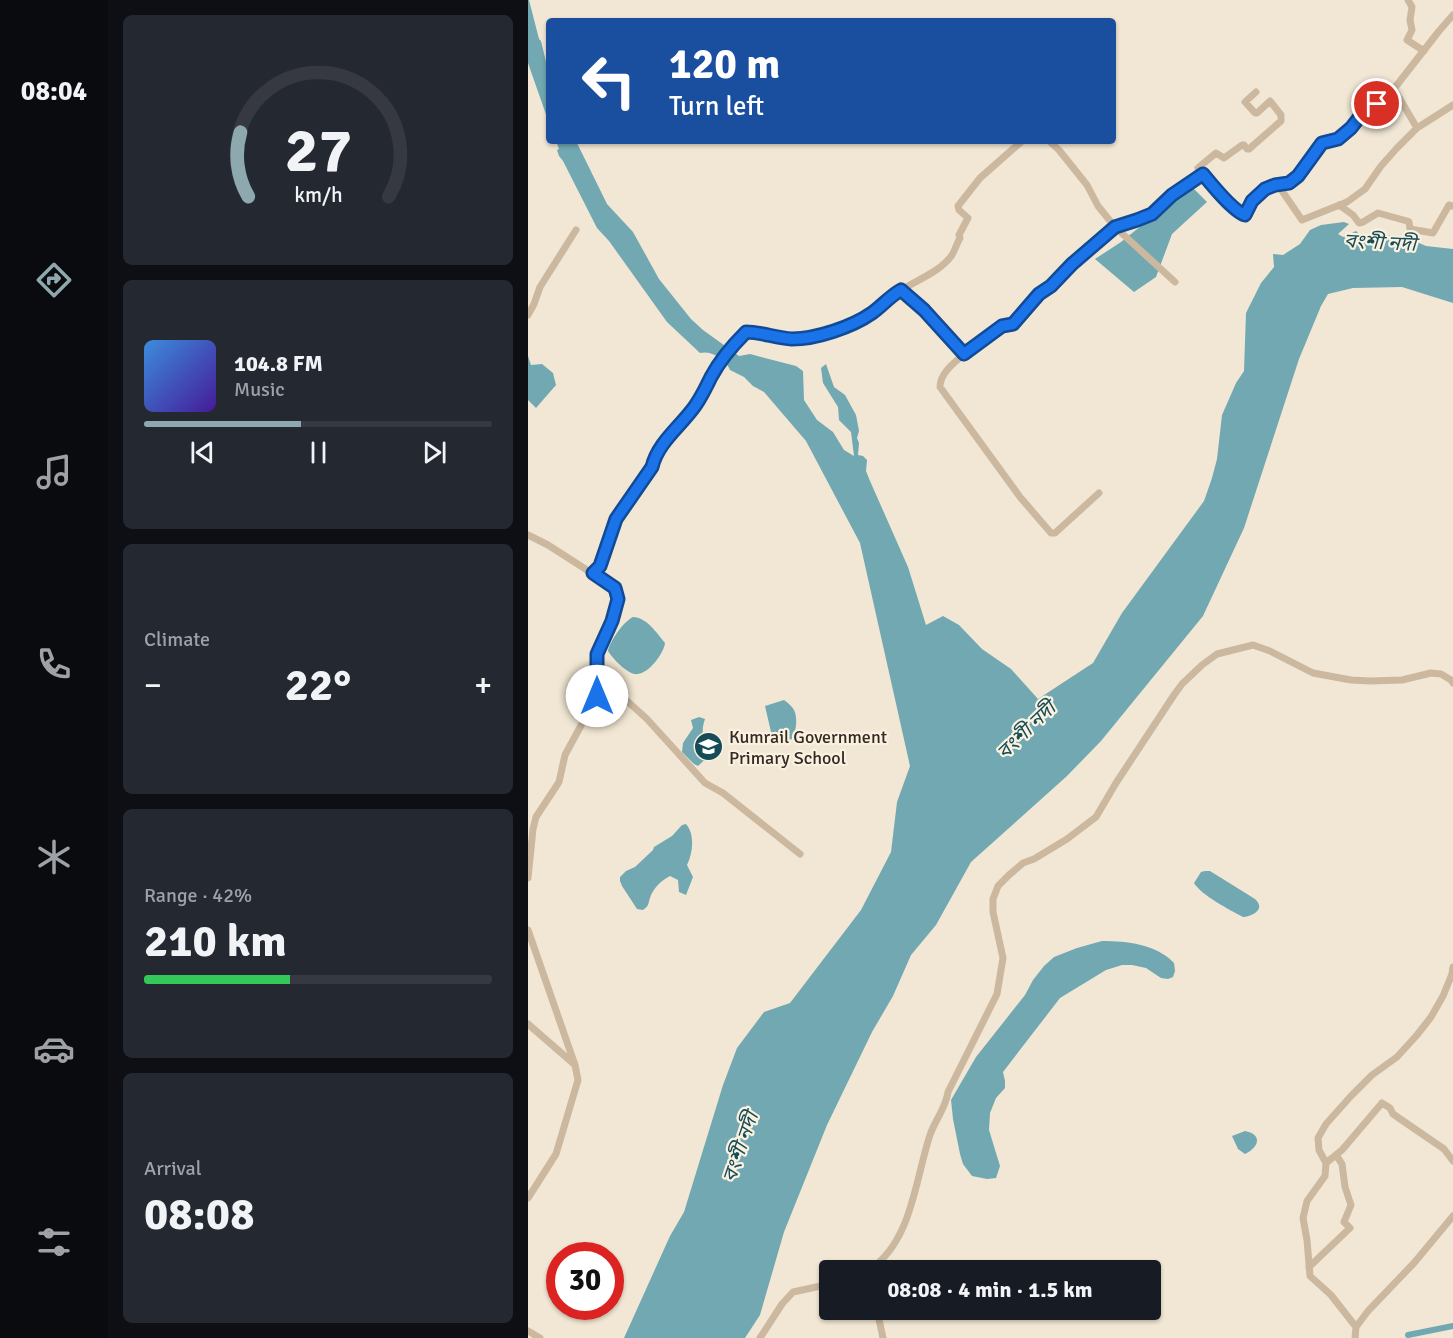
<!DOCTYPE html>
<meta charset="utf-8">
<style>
:root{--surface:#171b24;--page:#242831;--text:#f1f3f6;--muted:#9ea1a6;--line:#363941;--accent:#8ea8af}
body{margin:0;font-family:Signika,"Noto Sans Bengali",sans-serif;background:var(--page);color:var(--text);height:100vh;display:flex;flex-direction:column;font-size:22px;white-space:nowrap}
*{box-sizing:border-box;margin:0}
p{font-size:20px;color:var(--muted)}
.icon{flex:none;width:33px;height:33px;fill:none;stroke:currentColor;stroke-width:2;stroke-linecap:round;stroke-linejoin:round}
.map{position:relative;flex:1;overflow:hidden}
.details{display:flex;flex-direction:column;gap:15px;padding:15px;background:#0d0f14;width:420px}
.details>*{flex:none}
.hud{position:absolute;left:18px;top:18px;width:570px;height:126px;border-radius:6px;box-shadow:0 2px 4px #0004;background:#1a4fa0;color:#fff;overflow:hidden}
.speed{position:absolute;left:18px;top:1242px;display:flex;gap:12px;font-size:30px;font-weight:700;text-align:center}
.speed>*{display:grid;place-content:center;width:78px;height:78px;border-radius:50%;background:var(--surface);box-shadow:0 2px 4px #0004;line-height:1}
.speed .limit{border:9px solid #d22;background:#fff;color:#111}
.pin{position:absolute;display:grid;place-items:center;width:51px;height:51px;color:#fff;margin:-26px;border:3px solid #fff;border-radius:50%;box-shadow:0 2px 6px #0007}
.me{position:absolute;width:66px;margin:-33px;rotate:0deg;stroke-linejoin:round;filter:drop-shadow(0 0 4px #0008)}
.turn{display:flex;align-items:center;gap:21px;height:126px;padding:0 24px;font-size:27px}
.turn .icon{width:78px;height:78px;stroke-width:2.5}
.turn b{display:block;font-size:42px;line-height:51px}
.big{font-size:45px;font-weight:700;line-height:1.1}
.details .widget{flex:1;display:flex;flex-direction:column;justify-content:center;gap:9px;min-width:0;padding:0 21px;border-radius:9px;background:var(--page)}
.details .dial{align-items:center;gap:0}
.dial svg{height:156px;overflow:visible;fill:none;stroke:var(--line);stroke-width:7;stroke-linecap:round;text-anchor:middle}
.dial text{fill:var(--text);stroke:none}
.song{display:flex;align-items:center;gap:18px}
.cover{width:72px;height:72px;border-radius:9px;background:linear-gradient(135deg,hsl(210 70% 55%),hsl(260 70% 35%))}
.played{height:6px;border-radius:3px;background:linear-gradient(90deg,var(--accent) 45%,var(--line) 45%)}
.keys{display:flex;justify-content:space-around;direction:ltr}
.heat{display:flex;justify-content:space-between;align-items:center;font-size:33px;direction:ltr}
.charge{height:9px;border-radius:4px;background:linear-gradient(90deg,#34c759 42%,var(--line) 0)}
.trip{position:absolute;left:291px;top:1260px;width:342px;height:60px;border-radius:6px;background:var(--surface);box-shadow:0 2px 4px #0004;font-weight:700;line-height:60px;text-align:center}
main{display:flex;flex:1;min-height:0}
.dock{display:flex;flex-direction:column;width:108px;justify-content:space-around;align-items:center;background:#090b0e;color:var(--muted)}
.dock .icon{width:42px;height:42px}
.dock .on{color:var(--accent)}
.dock b{font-size:27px;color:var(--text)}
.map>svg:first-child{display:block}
</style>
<main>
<nav class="dock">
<b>08:04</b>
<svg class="icon on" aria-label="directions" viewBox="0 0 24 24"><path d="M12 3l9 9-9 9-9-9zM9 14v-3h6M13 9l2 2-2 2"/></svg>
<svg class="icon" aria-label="music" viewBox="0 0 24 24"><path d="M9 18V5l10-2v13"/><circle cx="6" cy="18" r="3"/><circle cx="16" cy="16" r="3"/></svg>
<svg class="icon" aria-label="phone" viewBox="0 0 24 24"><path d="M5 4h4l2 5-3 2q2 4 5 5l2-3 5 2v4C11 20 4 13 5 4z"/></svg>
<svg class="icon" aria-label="climate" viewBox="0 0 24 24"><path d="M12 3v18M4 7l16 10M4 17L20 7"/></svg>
<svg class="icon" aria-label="car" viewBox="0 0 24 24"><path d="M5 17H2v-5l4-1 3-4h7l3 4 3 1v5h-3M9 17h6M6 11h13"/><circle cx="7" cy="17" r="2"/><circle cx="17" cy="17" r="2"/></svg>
<svg class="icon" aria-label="filters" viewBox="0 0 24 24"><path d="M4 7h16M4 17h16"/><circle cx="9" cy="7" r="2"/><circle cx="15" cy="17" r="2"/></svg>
</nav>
<section class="details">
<div class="widget dial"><svg viewBox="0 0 100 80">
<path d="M14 69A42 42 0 1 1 86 69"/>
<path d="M14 69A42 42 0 0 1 10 36" stroke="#8ea8af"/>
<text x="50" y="56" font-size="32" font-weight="700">27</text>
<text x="50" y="72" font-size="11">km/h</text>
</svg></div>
<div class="widget">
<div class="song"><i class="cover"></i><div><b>104.8 FM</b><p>Music</p></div></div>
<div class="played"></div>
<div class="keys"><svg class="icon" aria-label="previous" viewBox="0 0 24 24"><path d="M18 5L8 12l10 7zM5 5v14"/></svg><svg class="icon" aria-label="pause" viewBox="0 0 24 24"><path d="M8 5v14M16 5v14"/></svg><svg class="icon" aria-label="next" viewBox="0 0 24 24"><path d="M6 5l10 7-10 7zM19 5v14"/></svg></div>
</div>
<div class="widget"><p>Climate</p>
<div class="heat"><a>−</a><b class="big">22°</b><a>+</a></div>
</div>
<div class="widget"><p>Range · 42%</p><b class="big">210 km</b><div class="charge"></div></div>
<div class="widget"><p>Arrival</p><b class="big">08:08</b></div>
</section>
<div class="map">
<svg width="925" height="1338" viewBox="0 0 925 1338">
<rect width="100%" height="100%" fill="#f2e7d4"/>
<!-- water -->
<path fill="#71a8b1" d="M 0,0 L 1,0 L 11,39 L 13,41 L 21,74 L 21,123 L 0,63 Z
M 28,141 L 48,141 L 79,204 L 105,232 L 131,279 L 163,319 L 175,330 L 211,356 L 222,354 L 268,366 L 275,371 L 276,400 L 289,420 L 305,432 L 316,450 L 326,456 L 323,432 L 311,420 L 310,407 L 295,383 L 293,368 L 298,364 L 306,387 L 317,395 L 328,415 L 331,431 L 329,438 L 331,443 L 330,455 L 335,456 L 339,460 L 338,471 L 342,481 L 380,567 L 398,625 L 415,616 L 431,625 L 454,649 L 483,669 L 510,699 L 565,663 L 594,613 L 676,501 L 684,478 L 689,459 L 694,415 L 708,383 L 716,371 L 718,313 L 733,283 L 746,267 L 745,254 L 755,255 L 772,244 L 782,230 L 793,225 L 816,222 L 821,224 L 810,234 L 815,237 L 828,231 L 831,234 L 875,236 L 898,246 L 925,249 L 925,303 L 874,287 L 825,288 L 800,294 L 793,306 L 771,359 L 716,528 L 675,616 L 573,741 L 539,776 L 443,862 L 408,925 L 383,955 L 365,996 L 344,1032 L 299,1125 L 256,1232 L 232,1315 L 217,1338 L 96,1338 L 142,1236 L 156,1212 L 195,1085 L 209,1048 L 236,1012 L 262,1003 L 333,910 L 363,852 L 369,802 L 382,766 L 332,543 L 278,441 L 236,392 L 225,386 L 216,377 L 202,370 C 198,359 183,350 172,353 L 139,322 L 81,241 L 69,228 L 35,161 L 31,156 L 29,150 L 31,149 Z
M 663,186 L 679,202 L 644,234 L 628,277 L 606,292 L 567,259 L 593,242 Z
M 0,356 L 3,365 L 14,364 L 25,373 L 28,385 L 8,408 L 0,400 Z
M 105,617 C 118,617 129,633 137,643 C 136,653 121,673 110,674 C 101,676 85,659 80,651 C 82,641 95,622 105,617 Z
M 256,700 C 260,703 264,706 266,710 C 270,718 268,732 264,739 L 255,741 L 246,745 L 237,706 Z
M 171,717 L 177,719 C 175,725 173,733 177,739 C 180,745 183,746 184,753 L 170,766 L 166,764 L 154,752 L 155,743 L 165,728 L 163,720 Z
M 158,824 C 167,834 165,853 159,865 L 165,877 L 158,895 L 151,892 L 150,880 L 142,876 C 134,880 125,888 122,898 C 120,904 121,906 115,910 L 109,909 L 94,886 L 92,881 L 92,877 L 98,871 L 107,867 L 125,850 L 126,847 L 144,836 L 154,825 Z
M 677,871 L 682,871 L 727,899 C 738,909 725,916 715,917 C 702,910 673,895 666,883 L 673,872 Z
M 574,941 C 599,941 628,944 646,963 L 647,971 L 645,977 L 640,979 L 633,978 L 618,968 L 604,965 L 594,965 L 578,970 L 532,998 L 475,1072 L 477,1081 L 477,1088 L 468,1098 L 462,1113 L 461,1130 L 472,1166 L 468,1178 L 459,1179 L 444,1176 L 435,1164 L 432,1154 L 425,1119 L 423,1100 L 448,1057 L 497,995 L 505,980 L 516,966 L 526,957 L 549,948 Z
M 717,1131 C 734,1134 732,1147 717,1154 L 710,1149 L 704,1136 Z"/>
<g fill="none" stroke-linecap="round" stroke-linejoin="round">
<!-- canal -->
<path stroke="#71a8b1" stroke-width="6" d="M 880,1335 L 925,1326"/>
<!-- minor -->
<path stroke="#cbb89f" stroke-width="7" d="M 880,0 L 884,7 L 882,20 L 884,30 L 879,40 L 896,51
M 866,89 L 889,128
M 728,92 L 717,102 L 727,113 L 729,113 L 742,101 L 753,115 L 753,121 L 721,149 L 719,149 L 716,145 L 714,145 L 696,158 L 688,153 L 670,168 L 689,191 L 714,215 L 717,215 L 724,201 L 737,189 L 747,185 L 761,183 L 770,175 L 794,143 L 810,139 L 823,128 L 830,119 L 865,90 L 911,31 L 925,15
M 521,141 L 531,150 L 559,185 L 570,206 L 587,227 L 647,282
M 750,185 L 774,220 L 819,202 L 837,189 L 853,166 L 869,148 L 889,128 L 925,105
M 811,205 L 825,215 L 831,223 L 835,222 L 850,213 L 879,221 L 881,222 L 882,229 L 905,233 L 921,205 L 925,206
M 373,290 L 396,310 L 436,354 L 459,336 L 474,326 L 485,324 L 511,294 L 523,286 L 544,264 L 587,227 L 609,220 L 624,214 L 644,195 L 675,174
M 0,315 L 6,304 L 12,287 L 48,230
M 436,354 C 426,363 412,373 412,387 L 492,497 L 523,533 L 527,533 L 571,493
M 0,535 L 20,545 L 87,588 L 90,599 L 84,621 L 69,654 L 69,696 L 37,755 L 31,782 L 8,817 L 5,829 L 0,878
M 65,573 L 72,566 L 88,519 L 124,467 C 130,442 153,426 167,406 C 174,396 178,387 183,377 C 192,360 205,345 218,331 C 234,332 251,340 268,338 C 294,335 324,328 346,312 C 356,304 364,296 375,289 C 391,279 413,271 424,255 C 427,250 429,243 432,238 L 431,235 L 440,218 L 431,210 L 430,206 L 452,178 L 494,141
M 69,681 L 88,691 L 119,719 L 177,783 L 195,793 L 272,854
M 0,930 L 47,1065 L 50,1080 L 28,1154 L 0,1198
M 0,1024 L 46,1064
M 798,1163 L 814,1150 L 854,1103 L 862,1108 L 865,1114 L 916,1149 L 925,1161
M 781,1267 L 822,1228 L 816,1222 L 823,1205 L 817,1187 L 814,1164 L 808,1155
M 341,1270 C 384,1242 387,1180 402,1135 C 407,1120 418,1108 420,1092 L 469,994 L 475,958 L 465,912 L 465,899 L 470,886 L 481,875 L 495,863 L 506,859 L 539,839 L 568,817 L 588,783 L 646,695 L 654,684 L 674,665 L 689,654 L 725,645 L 742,651 L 785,673 L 823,680 L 842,681 L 874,680 L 903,673 L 913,674 L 923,680 L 925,683
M 349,1310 L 355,1338
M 828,1327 L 840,1311 L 886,1263 L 925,1216
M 0,1331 L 12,1338
M 232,1338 L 254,1304 L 265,1292 L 302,1284
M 827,1338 L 828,1327 L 803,1295 L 782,1276 L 779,1240 L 775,1218 L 779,1201 L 797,1176 L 798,1163 L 791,1150 L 790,1138 L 798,1124 L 823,1096 L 844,1075 L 869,1057 L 889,1035 L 903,1017 L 915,996 L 924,974 L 925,967"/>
</g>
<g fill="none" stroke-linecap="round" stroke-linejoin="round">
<defs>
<path id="route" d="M 69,696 L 69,654 L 84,621 L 90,599 L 87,588 L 65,573 L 72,566 L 88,519 L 124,467 C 130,442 153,426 167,406 C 174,396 178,387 183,377 C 192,360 205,345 218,332 C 233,332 248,338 264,339 C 288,339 324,327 344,313 C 354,306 362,296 373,290 L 396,310 L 436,354 L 474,326 L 485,324 L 511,294 L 523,286 L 544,264 L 587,227 L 609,220 L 624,214 L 644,195 L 675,174 C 684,185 705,211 717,215 L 724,201 L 737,189 L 747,185 L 761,183 L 770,176 L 794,143 L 810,139 L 823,128 L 830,119 L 849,104"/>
</defs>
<!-- route casing -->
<use href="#route" stroke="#114b97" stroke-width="15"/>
<!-- route -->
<use href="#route" stroke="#1a73e8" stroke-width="10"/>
</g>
<!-- icons -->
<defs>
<symbol id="school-disc" viewBox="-11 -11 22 22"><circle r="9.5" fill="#164c58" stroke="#faf1e0"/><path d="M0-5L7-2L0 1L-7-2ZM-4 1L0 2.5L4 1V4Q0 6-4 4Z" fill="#fff"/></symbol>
</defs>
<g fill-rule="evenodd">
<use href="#school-disc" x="164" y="730" width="33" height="33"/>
</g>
<g text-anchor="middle" stroke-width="4.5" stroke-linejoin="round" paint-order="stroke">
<!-- poi labels -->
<g font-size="18" fill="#342a23" stroke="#faf1e0" text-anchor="start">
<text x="201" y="743">Kumrail Government<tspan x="201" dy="21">Primary School</tspan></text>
</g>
<!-- water labels -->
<g font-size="20" font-style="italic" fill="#164c58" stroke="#faf1e0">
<text transform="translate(852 242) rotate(3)" y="7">বংশী নদী</text>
<text transform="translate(498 730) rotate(-44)" y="7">বংশী নদী</text>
<text transform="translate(212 1147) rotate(-71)" y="7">বংশী নদী</text>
</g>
</g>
</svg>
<div class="speed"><div class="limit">30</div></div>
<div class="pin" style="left:849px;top:104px;background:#d93025"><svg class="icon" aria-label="arrive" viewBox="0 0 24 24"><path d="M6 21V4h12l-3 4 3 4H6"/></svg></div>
<svg class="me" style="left:69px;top:696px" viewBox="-20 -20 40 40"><circle r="19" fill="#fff"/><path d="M0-13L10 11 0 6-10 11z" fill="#1a73e8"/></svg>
<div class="trip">08:08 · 4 min · 1.5 km</div>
<div class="hud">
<div class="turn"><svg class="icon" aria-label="left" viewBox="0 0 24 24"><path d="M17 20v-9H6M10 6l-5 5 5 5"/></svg><div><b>120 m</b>Turn left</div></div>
</div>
</div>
</main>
